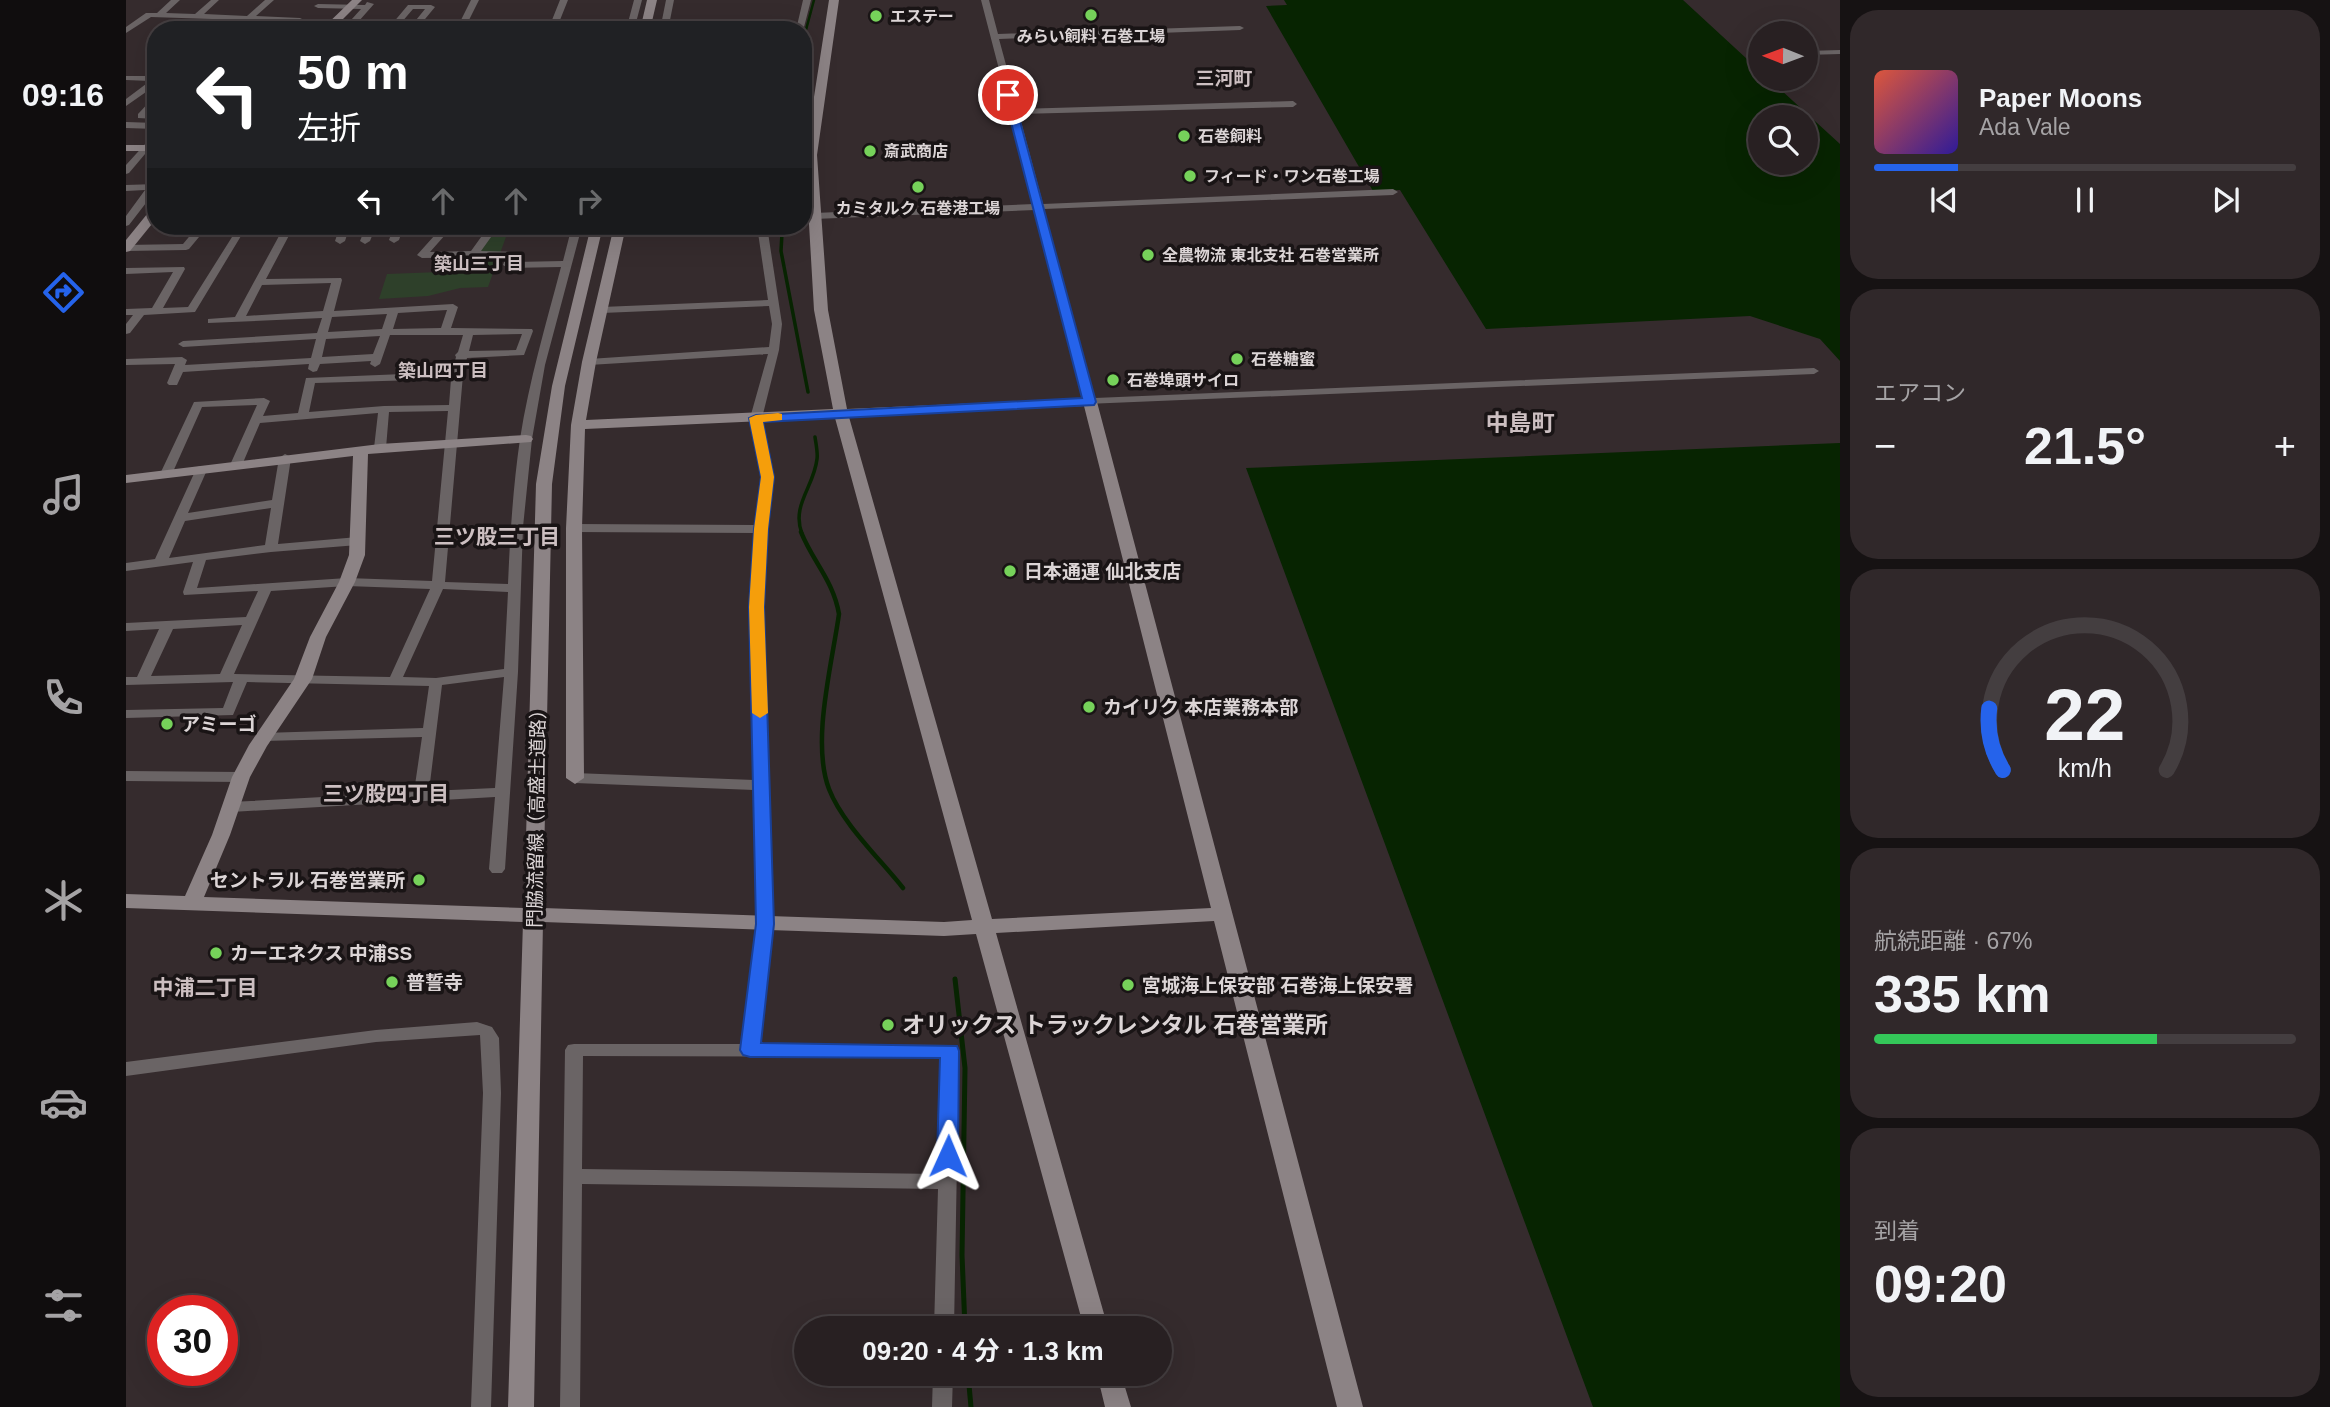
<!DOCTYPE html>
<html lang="ja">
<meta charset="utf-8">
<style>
:root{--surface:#282022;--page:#30282a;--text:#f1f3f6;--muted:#a5a3a5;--line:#443e40;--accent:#2563eb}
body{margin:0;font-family:Arial,"Noto Sans JP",sans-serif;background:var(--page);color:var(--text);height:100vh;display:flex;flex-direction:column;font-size:26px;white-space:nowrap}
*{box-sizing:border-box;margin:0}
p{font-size:23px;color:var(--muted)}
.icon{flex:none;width:38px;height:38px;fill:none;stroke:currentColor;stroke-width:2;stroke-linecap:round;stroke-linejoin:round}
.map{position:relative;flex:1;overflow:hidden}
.sheet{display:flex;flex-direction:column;gap:10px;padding:10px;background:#161213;width:490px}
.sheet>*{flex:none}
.top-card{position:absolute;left:21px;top:21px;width:665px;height:214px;border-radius:28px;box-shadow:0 7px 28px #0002,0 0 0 2px var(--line);background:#202124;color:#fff;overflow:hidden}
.needle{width:46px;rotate:271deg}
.tools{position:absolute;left:1622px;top:21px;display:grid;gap:14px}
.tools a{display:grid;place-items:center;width:70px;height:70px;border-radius:50%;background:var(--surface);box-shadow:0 7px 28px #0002,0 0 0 2px var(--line);font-size:35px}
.speed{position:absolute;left:21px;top:1295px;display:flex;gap:14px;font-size:35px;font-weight:700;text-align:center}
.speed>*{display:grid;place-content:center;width:91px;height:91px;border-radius:50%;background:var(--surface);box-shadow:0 7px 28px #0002,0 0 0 2px var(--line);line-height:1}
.speed .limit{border:10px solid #d22;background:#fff;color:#111}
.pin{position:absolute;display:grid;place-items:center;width:60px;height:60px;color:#fff;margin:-30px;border:4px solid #fff;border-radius:50%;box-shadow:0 2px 7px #0007}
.me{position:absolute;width:77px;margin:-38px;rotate:1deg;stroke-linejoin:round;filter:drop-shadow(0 0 5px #0008)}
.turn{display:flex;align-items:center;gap:24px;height:147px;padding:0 35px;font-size:32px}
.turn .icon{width:91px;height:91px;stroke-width:2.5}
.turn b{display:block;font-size:49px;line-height:60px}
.lanes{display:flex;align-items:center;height:66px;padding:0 35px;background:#0003;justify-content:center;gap:35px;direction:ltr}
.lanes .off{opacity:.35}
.big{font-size:52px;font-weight:700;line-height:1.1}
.sheet .widget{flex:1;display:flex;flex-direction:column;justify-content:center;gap:10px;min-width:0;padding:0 24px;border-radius:28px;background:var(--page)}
.sheet .dial{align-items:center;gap:0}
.dial svg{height:182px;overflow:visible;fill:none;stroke:var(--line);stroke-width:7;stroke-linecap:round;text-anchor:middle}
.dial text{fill:var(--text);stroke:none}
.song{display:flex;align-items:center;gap:21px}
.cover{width:84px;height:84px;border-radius:10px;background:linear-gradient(135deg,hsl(10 70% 55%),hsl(250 70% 35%))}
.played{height:7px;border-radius:4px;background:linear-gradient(90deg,var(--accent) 20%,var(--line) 20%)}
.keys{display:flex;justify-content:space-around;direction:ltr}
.heat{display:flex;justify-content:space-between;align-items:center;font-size:38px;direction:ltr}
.charge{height:10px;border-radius:5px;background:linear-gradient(90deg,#34c759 67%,var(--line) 0)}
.trip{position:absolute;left:668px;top:1316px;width:378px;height:70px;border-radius:35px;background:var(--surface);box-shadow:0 7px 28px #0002,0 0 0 2px var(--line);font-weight:700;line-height:70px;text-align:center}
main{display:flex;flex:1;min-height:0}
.tabs{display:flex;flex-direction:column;width:126px;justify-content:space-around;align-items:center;background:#100d0e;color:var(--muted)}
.tabs .icon{width:49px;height:49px}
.tabs .current{color:var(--accent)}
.tabs b{font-size:32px;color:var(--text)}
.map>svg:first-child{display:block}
</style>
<main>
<nav class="tabs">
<b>09:16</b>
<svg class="icon current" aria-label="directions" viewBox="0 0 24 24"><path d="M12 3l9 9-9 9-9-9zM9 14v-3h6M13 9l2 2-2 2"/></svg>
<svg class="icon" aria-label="music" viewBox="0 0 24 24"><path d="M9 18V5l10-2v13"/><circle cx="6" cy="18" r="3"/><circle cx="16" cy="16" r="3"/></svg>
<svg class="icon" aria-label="phone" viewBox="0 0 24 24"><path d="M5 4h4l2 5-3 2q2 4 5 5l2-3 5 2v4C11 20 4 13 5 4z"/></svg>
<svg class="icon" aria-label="climate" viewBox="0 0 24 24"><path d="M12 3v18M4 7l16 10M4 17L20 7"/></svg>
<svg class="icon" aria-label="car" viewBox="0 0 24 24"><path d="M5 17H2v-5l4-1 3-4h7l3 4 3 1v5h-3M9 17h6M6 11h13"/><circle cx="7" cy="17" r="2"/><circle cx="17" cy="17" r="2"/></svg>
<svg class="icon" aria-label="filters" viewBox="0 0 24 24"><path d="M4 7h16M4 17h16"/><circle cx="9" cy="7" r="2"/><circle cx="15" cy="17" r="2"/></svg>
</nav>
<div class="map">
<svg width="1714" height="1407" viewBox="0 0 1714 1407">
<rect width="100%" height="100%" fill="#352b2d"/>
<!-- green -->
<path fill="#2e402a" d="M 370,229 L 375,229 L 373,234 L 381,234 L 362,287 L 334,288 L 302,296 L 253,299 L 261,274 L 341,271 L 356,267 L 360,257 L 350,256 Z"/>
<!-- water -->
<path fill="#072401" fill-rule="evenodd" d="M 1158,0 L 1557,0 L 1634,71 L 1634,79 L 1643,79 L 1714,144 L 1714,361 L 1694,339 L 1624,316 L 1360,329 L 1274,190 L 1247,191 L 1140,6 L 1161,5 ZM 1634,117 L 1680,117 L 1680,163 L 1634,163 Z
M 1714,443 L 1714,1407 L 1467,1407 L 1120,468 Z"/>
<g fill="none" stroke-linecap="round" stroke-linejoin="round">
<!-- stream-far3 -->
<path stroke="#072401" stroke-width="2.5" d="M 677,41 L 688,0
M 656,235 L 656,226"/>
<!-- stream-far2 -->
<path stroke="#072401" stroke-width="3.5" d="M 656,233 L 655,251 L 682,392
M 676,534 C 665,505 688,487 691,459 C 692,453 690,444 689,437"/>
<!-- stream-far1 -->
<path stroke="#072401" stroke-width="4.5" d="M 675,532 C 687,562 707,580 713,614 C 706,664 685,742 703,789 C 716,823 754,859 777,888"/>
<!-- stream -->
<path stroke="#072401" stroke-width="5" d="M 829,979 L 839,1068 L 836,1255 L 839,1328
M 842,1374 L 845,1407"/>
<!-- street -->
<path fill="#6a6465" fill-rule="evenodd" d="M 45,0 L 54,0 L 40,13 L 69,14 L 85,0 L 93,0 L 78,14 L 121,16 L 139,0 L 148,0 L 130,16 L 174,18 L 178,20 L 167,30 L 158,30 L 167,22 L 125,21 L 115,30 L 106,30 L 116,20 L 25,17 L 0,33 L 0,27 L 20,13 L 31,13 Z
M 345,0 L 353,0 L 338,30 L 330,30 Z
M 434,0 L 442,0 L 430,30 L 422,30 Z
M 508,0 L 516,0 L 508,30 L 500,30 Z
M 540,0 L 548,0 L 542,30 L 534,30 Z
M 677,0 L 685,0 L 677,31 L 670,30 Z
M 855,0 L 863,0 L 872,34 L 1114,26 L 1118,28 L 1114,30 L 873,39 L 892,109 L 1167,101 L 1171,104 L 1167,107 L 893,114 L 917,204 L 1267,189 L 1272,192 L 1267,195 L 918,209 L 969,398 L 1688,368 L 1693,371 L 1688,374 L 960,404 L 909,210 L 688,219 L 683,216 L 688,213 L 908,204 Z
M 241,2 L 248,4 L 225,30 L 216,30 L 235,9 L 192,8 L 188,6 L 192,4 L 239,5 Z
M 282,5 L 305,5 L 309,7 L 290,30 L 282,30 L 299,9 L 287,9 L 269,30 L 261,30 Z
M 1714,50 L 1714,54 L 1680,55 L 1680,51 Z
M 1630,52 L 1634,52 L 1634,56 L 1630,56 Z
M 0,76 L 30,76 L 30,85 L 0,106 L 0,99 L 24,81 L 0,80 Z
M 27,98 L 30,98 L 30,105 L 22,113 L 30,113 L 30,119 L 12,118 L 12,114 Z
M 0,122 L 30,123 L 30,129 L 0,128 Z
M 30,132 L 30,141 L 3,173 L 0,174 L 0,165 Z
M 30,184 L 30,190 L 3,225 L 0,226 L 0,216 L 19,190 L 0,191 L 0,185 Z
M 72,226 L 80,226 L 78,231 L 156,230 L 158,226 L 168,226 L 140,279 L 215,278 L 216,280 L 208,311 L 327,304 L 332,307 L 325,328 L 406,329 L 407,331 L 398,355 L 341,358 L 337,375 L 319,582 L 382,584 C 384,536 387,487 394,439 C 403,381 420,324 435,267 L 382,268 L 377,265 L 380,257 L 296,258 L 291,255 L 317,226 L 327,226 L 304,252 L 345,251 L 363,226 L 373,226 L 355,251 L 390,252 L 388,262 L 437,261 L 446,226 L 456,226 L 419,365 L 406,439 L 397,527 L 392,672 L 379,869 L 376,873 L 366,873 L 363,869 L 369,797 L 105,812 L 98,807 L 105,802 L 288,792 L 296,737 L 137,741 L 130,737 L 137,733 L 297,728 L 303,686 L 121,682 L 107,715 L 0,718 L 0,710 L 97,708 L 107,682 L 0,685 L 0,677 L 11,677 L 33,629 L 0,631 L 0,623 L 120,617 L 132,591 L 58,595 L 57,592 L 67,562 L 0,571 L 0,563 L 29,559 L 71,467 L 75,466 L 81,470 L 62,513 L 146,500 L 153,458 L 159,454 L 163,456 L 165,458 L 152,544 L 232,537 L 238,541 L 232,545 L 145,552 L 80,560 L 71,588 L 221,578 L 306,581 L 322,411 L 263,412 L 260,448 L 254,452 L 248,448 L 252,413 L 134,423 L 116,465 L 110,469 L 104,465 L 131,405 L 76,407 L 46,474 L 40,478 L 34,474 L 68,402 L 138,398 L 144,401 L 137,416 L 172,413 L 180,378 L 326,372 L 330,357 L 329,355 L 332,352 L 337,335 L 264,335 L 254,364 L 249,367 L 244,364 L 245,361 L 194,364 L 191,371 L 187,372 L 182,369 L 183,364 L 57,372 L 51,385 L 43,385 L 41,383 L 49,364 L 0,365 L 0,359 L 56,357 L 61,360 L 59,365 L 185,358 L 190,339 L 57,347 L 52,344 L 57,341 L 191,333 L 196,318 L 82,323 L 82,319 L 109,317 L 153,236 L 115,236 L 69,312 L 18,315 L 4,333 L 0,334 L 0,324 L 7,315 L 0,315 L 0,309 L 26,308 L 47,272 L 0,274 L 0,268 L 58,267 L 59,269 L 37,308 L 62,307 L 106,237 L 73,237 L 63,249 L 60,250 L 0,251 L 0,245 L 57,244 ZM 205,283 L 197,311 L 120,316 L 136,285 ZM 321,310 L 315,328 L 267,329 L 272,313 ZM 261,314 L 256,329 L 202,332 L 206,317 ZM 396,334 L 390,350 L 343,351 L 347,335 ZM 254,336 L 247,354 L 196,357 L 200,339 ZM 325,379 L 323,405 L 258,406 L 183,412 L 189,383 ZM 145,508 L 139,545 L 43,558 L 59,521 ZM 221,586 L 304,589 L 264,677 L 108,674 L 145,591 ZM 317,589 L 382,592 L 378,669 L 310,678 L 277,677 ZM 116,625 L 94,674 L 25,676 L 47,629 ZM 378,677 L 369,788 L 303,791 L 316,685 Z
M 214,226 L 224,226 L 219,241 L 214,244 L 209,241 Z
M 240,226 L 250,226 L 244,241 L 239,244 L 234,241 Z
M 268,226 L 278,226 L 273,240 L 268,243 L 263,240 Z
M 631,226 L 641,226 L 656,324 L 653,350 L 636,418 L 648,477 L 641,529 L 638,607 L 647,924 L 633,1044 L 824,1045 L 830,1046 L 833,1051 L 828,1328 L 808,1328 L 812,1189 L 456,1184 L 454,1407 L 434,1407 L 439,1050 L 442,1045 L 448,1044 L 616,1044 L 631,924 L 628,790 L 449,783 L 442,778 L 449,773 L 628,780 L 624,607 L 629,533 L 448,532 L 442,528 L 448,524 L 629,525 L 636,477 L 624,418 L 642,354 L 463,365 L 458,362 L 463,359 L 643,347 L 646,324 L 643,306 L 476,313 L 471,310 L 476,307 L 642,300 ZM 457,1056 L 815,1057 L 812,1174 L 456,1169 Z
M 0,771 L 115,772 L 122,777 L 115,782 L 0,781 Z
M 351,1022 L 366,1027 L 373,1038 L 375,1093 L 365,1407 L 345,1407 L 357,1093 L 354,1035 L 250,1042 L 0,1076 L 0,1062 L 250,1030 Z
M 807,1374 L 827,1374 L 826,1407 L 806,1407 Z"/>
<!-- secondary -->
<path fill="#8c8385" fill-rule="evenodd" d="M 226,0 L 236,0 L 206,30 L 195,30 Z
M 521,0 L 531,0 L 524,30 L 514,30 Z
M 703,0 L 713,0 L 691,155 L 702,310 L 721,409 L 964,398 L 971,402 L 1237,1407 L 1211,1407 L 1088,921 L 870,933 L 982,1328 L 958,1328 L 850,934 L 818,936 L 417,922 L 408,1407 L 382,1407 L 397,922 L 0,908 L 0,894 L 59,896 L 86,835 L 106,777 L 123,745 L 168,679 L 184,637 L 213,582 L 223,555 L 227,456 L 0,483 L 0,475 L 254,444 L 400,435 L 405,436 L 407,439 L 405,442 L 242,454 L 239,555 L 229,582 L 200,637 L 186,679 L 141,746 L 124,777 L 104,835 L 78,897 L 398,908 L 410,484 L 426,386 L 465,226 L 477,226 L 439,386 L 426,484 L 417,908 L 818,922 L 846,920 L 709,418 L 459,429 L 456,528 L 458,778 L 449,784 L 440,778 L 440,528 L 445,425 L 456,362 L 488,226 L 500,226 L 470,362 L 460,420 L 707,409 L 688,310 L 679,155 ZM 958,406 L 1085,908 L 866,919 L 723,417 Z
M 0,145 L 30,145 L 30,151 L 0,151 Z
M 30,207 L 30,219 L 4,251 L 0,252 L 0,240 L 26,208 Z
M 971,1374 L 995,1374 L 1005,1407 L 979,1407 Z"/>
</g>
<!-- route -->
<path fill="#2563eb" stroke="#184099" stroke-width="2" d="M 882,92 L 887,95 L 970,402 L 968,405 L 637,422 L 648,477 L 642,529 L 638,607 L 648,924 L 635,1043 L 831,1046 L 833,1051 L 832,1156 L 829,1162 L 822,1164 L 815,1162 L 811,1156 L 814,1058 L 624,1057 L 617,1055 L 614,1050 L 630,924 L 623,607 L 628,529 L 635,477 L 623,418 L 630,415 L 956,398 L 878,95 Z"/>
<!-- slow -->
<path fill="#f59e0b" d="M 652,413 L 656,414 L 656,420 L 637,422 L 648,477 L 642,529 L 638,607 L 642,713 L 634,718 L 626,713 L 623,607 L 628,529 L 635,477 L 623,418 L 630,415 Z"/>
<!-- markers -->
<g fill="#76d25a" stroke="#191415" stroke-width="2.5">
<circle cx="965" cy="15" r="7"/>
<circle cx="750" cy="16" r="7"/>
<circle cx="1058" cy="136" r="7"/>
<circle cx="744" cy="151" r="7"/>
<circle cx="1064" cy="176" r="7"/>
<circle cx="792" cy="187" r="7"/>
<circle cx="1022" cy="255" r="7"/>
<circle cx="1111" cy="359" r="7"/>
<circle cx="987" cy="380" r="7"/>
<circle cx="884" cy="571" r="7"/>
<circle cx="963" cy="707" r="7"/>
<circle cx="41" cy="724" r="7"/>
<circle cx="293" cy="880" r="7"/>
<circle cx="90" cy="953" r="7"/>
<circle cx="266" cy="982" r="7"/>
<circle cx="1002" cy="985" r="7"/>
<circle cx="762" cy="1025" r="7"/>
</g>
<g text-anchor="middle" stroke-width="7" stroke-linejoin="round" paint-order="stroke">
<!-- far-poi labels -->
<g font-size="16" font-weight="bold" fill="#dcd5d6" stroke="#191415" text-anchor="start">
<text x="764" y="22">エステー</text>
<text x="965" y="42" text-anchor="middle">みらい飼料 石巻工場</text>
<text x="1072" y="142">石巻飼料</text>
<text x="758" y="157">斎武商店</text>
<text x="1078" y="182">フィード・ワン石巻工場</text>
<text x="792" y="214" text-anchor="middle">カミタルク 石巻港工場</text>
<text x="1036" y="261">全農物流 東北支社 石巻営業所</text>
<text x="1125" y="365">石巻糖蜜</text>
<text x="1001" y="386">石巻埠頭サイロ</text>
</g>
<!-- far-neighbourhood labels -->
<g font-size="18" font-weight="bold" fill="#ccbfc1" stroke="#191415">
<text x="353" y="270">築山三丁目</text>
<text x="317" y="377">築山四丁目</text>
</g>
<!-- far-quarter labels -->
<g font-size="19" font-weight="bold" fill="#ccbfc1" stroke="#191415">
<text x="1098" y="85">三河町</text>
</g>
<!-- poi labels -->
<g font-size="19" font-weight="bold" fill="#dcd5d6" stroke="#191415" text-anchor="start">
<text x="898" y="578">日本通運 仙北支店</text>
<text x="977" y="714">カイリク 本店業務本部</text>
<text x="55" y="731">アミーゴ</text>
<text x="279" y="887" text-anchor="end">セントラル 石巻営業所</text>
<text x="104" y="960">カーエネクス 中浦SS</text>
<text x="280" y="989">普誓寺</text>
<text x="1016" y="992">宮城海上保安部 石巻海上保安署</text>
</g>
<!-- street labels -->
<g font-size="19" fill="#dcd5d6" stroke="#191415">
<text transform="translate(410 814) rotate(-89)" y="7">門脇流留線（高盛土道路）</text>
</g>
<!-- neighbourhood labels -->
<g font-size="21" font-weight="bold" fill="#ccbfc1" stroke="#191415">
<text x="371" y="544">三ツ股三丁目</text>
<text x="260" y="801">三ツ股四丁目</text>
<text x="79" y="995">中浦二丁目</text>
</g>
<!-- quarter labels -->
<g font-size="23" font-weight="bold" fill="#ccbfc1" stroke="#191415">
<text x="1394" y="431">中島町</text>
</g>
<!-- near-poi labels -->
<g font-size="23" font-weight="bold" fill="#dcd5d6" stroke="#191415" text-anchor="start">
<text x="776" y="1033">オリックス トラックレンタル 石巻営業所</text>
</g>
</g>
</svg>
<div class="tools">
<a><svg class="needle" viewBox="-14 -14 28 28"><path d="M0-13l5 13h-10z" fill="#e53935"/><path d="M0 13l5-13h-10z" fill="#a5a3a5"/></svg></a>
<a><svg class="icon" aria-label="search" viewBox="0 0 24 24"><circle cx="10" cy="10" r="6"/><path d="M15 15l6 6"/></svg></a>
</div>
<div class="speed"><div class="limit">30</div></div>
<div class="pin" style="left:882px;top:95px;background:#d93025"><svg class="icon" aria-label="arrive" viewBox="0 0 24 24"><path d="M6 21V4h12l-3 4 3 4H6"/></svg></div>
<svg class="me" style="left:822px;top:1156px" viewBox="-20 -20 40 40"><path d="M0-17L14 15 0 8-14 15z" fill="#2563eb" stroke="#fff" stroke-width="4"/></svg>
<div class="trip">09:20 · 4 分 · 1.3 km</div>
<div class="top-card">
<div class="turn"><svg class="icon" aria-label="left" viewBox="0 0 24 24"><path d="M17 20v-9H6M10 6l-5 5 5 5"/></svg><div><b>50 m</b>左折</div></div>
<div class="lanes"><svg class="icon" aria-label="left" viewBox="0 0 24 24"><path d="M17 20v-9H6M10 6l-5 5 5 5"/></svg><svg class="icon off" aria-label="ahead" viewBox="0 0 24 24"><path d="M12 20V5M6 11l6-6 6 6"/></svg><svg class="icon off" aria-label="ahead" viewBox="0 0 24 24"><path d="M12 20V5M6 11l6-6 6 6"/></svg><svg class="icon off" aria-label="right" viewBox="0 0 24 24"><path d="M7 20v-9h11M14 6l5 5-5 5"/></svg></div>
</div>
</div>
<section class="sheet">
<div class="widget">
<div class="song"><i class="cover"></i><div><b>Paper Moons</b><p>Ada Vale</p></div></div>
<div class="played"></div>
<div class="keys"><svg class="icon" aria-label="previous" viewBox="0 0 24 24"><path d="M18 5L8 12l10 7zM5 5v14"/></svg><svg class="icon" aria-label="pause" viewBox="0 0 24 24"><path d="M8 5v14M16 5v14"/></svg><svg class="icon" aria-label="next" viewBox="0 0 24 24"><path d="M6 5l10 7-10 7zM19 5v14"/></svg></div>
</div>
<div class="widget"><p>エアコン</p>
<div class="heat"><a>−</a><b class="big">21.5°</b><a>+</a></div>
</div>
<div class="widget dial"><svg viewBox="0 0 100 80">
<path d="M14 69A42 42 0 1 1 86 69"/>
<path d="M14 69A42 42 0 0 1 8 42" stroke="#2563eb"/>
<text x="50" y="56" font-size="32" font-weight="700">22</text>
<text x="50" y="72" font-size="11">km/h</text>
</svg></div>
<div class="widget"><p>航続距離 · 67%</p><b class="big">335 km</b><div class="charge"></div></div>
<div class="widget"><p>到着</p><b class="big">09:20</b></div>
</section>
</main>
